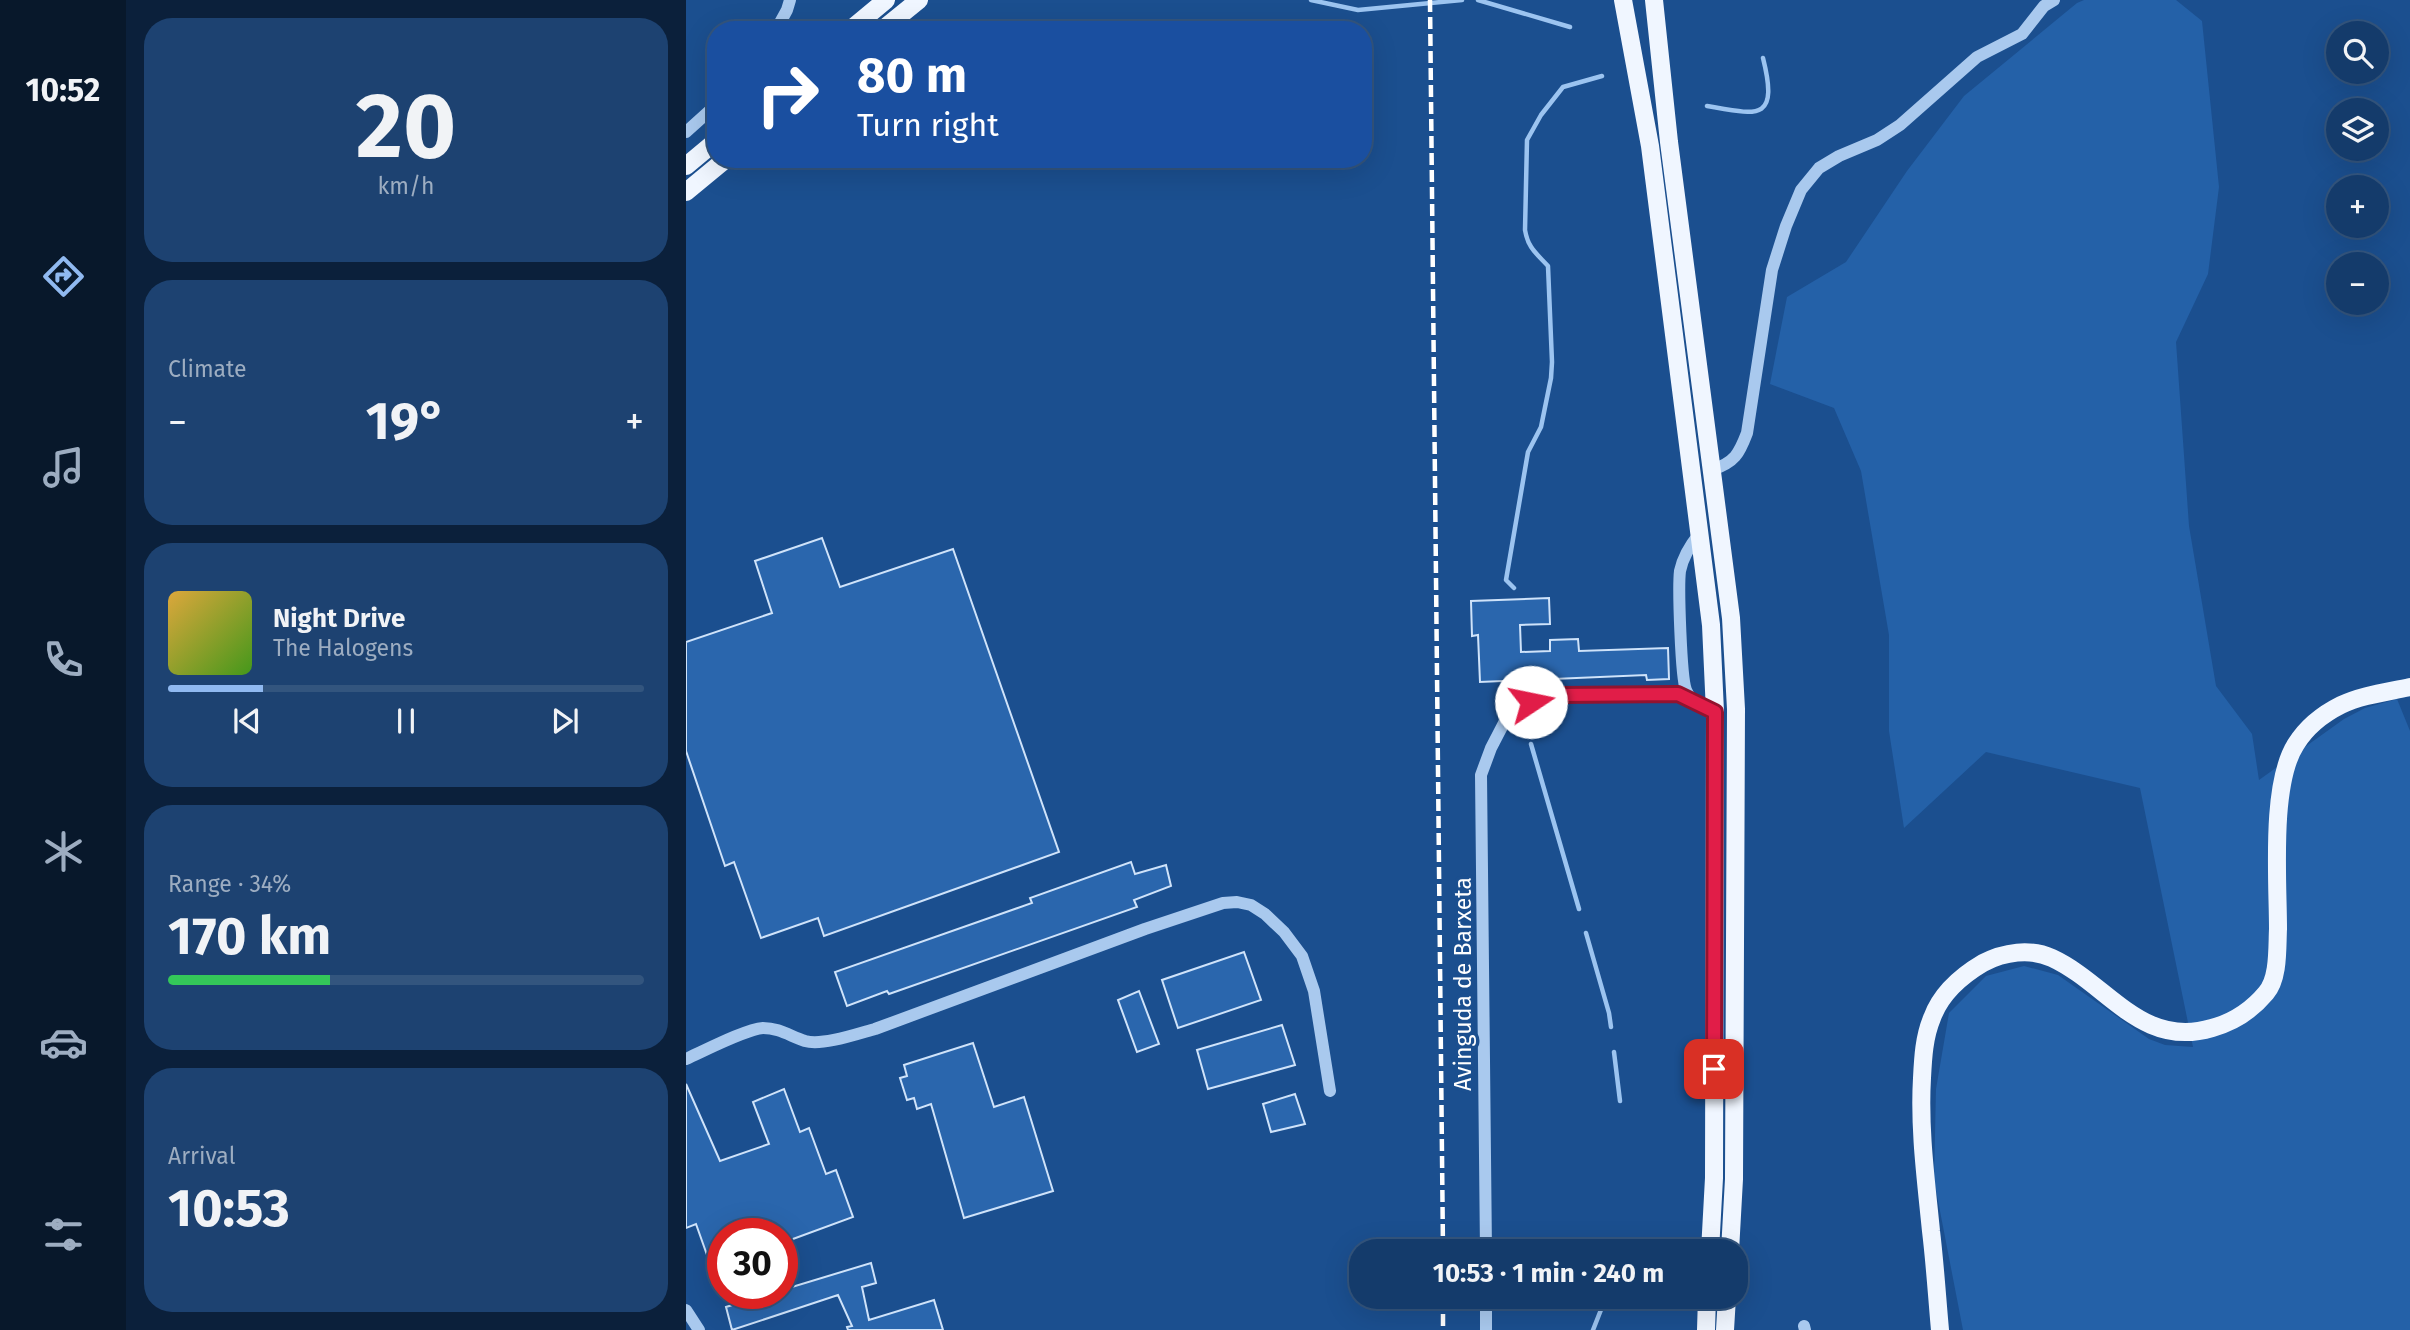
<!DOCTYPE html>
<meta charset="utf-8">
<style>
:root{--surface:#143b6b;--page:#1d4271;--text:#f1f3f6;--muted:#9dadc1;--line:#33557e;--accent:#90b9f0}
body{margin:0;font-family:"Fira Sans",sans-serif;background:var(--page);color:var(--text);height:100vh;display:flex;flex-direction:column;font-size:26px;white-space:nowrap}
*{box-sizing:border-box;margin:0}
p{font-size:23px;color:var(--muted)}
.icon{flex:none;width:38px;height:38px;fill:none;stroke:currentColor;stroke-width:2;stroke-linecap:round;stroke-linejoin:round}
.map{position:relative;flex:1;overflow:hidden}
.details{display:flex;flex-direction:column;gap:18px;padding:18px;background:#0b203b;width:560px}
.details>*{flex:none}
.top-card{position:absolute;left:21px;top:21px;width:665px;height:147px;border-radius:28px;box-shadow:0 7px 28px #0002,0 0 0 2px var(--line);background:#1a4fa0;color:#fff;overflow:hidden}
.controls{position:absolute;left:1640px;top:21px;display:grid;gap:14px}
.controls a{display:grid;place-items:center;width:63px;height:63px;border-radius:50%;background:var(--surface);box-shadow:0 7px 28px #0002,0 0 0 2px var(--line);font-size:35px}
.speed{position:absolute;left:21px;top:1218px;display:flex;gap:14px;font-size:35px;font-weight:700;text-align:center}
.speed>*{display:grid;place-content:center;width:91px;height:91px;border-radius:50%;background:var(--surface);box-shadow:0 7px 28px #0002,0 0 0 2px var(--line);line-height:1}
.speed .limit{border:10px solid #d22;background:#fff;color:#111}
.pin{position:absolute;display:grid;place-items:center;width:60px;height:60px;color:#fff;margin:-30px;border-radius:14px;box-shadow:0 4px 10px #0006}
.me{position:absolute;width:77px;margin:-38px;rotate:79deg;stroke-linejoin:round;filter:drop-shadow(0 0 5px #0008)}
.turn{display:flex;align-items:center;gap:24px;height:147px;padding:0 35px;font-size:32px}
.turn .icon{width:91px;height:91px;stroke-width:2.5}
.turn b{display:block;font-size:49px;line-height:60px}
.big{font-size:52px;font-weight:700;line-height:1.1}
.details .widget{flex:1;display:flex;flex-direction:column;justify-content:center;gap:10px;min-width:0;padding:0 24px;border-radius:28px;background:var(--page)}
.details .dial{align-items:center;gap:0}
.dial b{font-size:91px;line-height:1}
.song{display:flex;align-items:center;gap:21px}
.cover{width:84px;height:84px;border-radius:10px;background:linear-gradient(135deg,hsl(40 70% 55%),hsl(100 70% 35%))}
.played{height:7px;border-radius:4px;background:linear-gradient(90deg,var(--accent) 20%,var(--line) 20%)}
.keys{display:flex;justify-content:space-around;direction:ltr}
.heat{display:flex;justify-content:space-between;align-items:center;font-size:38px;direction:ltr}
.charge{height:10px;border-radius:5px;background:linear-gradient(90deg,#34c759 34%,var(--line) 0)}
.trip{position:absolute;left:663px;top:1239px;width:399px;height:70px;border-radius:28px;background:var(--surface);box-shadow:0 7px 28px #0002,0 0 0 2px var(--line);font-weight:700;line-height:70px;text-align:center}
main{display:flex;flex:1;min-height:0}
.tab-bar{display:flex;flex-direction:column;width:126px;justify-content:space-around;align-items:center;background:#08182b;color:var(--muted)}
.tab-bar .icon{width:49px;height:49px}
.tab-bar .active{color:var(--accent)}
.tab-bar b{font-size:32px;color:var(--text)}
.map>svg:first-child{display:block}
</style>
<main>
<nav class="tab-bar">
<b>10:52</b>
<svg class="icon active" aria-label="directions" viewBox="0 0 24 24"><path d="M12 3l9 9-9 9-9-9zM9 14v-3h6M13 9l2 2-2 2"/></svg>
<svg class="icon" aria-label="music" viewBox="0 0 24 24"><path d="M9 18V5l10-2v13"/><circle cx="6" cy="18" r="3"/><circle cx="16" cy="16" r="3"/></svg>
<svg class="icon" aria-label="phone" viewBox="0 0 24 24"><path d="M5 4h4l2 5-3 2q2 4 5 5l2-3 5 2v4C11 20 4 13 5 4z"/></svg>
<svg class="icon" aria-label="climate" viewBox="0 0 24 24"><path d="M12 3v18M4 7l16 10M4 17L20 7"/></svg>
<svg class="icon" aria-label="car" viewBox="0 0 24 24"><path d="M5 17H2v-5l4-1 3-4h7l3 4 3 1v5h-3M9 17h6M6 11h13"/><circle cx="7" cy="17" r="2"/><circle cx="17" cy="17" r="2"/></svg>
<svg class="icon" aria-label="filters" viewBox="0 0 24 24"><path d="M4 7h16M4 17h16"/><circle cx="9" cy="7" r="2"/><circle cx="15" cy="17" r="2"/></svg>
</nav>
<section class="details">
<div class="widget dial"><b>20</b><p>km/h</p></div>
<div class="widget"><p>Climate</p>
<div class="heat"><a>−</a><b class="big">19°</b><a>+</a></div>
</div>
<div class="widget">
<div class="song"><i class="cover"></i><div><b>Night Drive</b><p>The Halogens</p></div></div>
<div class="played"></div>
<div class="keys"><svg class="icon" aria-label="previous" viewBox="0 0 24 24"><path d="M18 5L8 12l10 7zM5 5v14"/></svg><svg class="icon" aria-label="pause" viewBox="0 0 24 24"><path d="M8 5v14M16 5v14"/></svg><svg class="icon" aria-label="next" viewBox="0 0 24 24"><path d="M6 5l10 7-10 7zM19 5v14"/></svg></div>
</div>
<div class="widget"><p>Range · 34%</p><b class="big">170 km</b><div class="charge"></div></div>
<div class="widget"><p>Arrival</p><b class="big">10:53</b></div>
</section>
<div class="map">
<svg width="1724" height="1330" viewBox="0 0 1724 1330">
<rect width="100%" height="100%" fill="#1b4f8f"/>
<!-- green -->
<path fill="#2461a8" d="M 1398,0 L 1490,0 L 1516,21 L 1533,187 L 1522,274 L 1490,342 L 1503,526 L 1530,686 L 1566,734 L 1573,780 L 1658,719 L 1679,708 L 1711,699 L 1724,731 L 1724,1330 L 1277,1330 L 1248,1180 L 1250,1089 L 1263,1013 L 1300,976 L 1338,966 L 1372,975 L 1463,1039 L 1479,1045 L 1507,1047 L 1454,788 L 1300,752 L 1218,828 L 1203,731 L 1203,635 L 1175,471 L 1148,408 L 1084,384 L 1101,297 L 1160,262 L 1221,171 L 1278,96 L 1391,3 Z"/>
<g fill="none" stroke-linecap="round" stroke-linejoin="round">
<!-- stream -->
<path stroke="#9cc4f0" stroke-width="4.5" d="M 625,0 L 672,10 L 776,0
M 792,0 L 884,27
M 1021,106 C 1072,115 1093,122 1077,58
M 828,588 L 820,580 L 842,452 L 855,427 L 865,378 L 866,362 L 862,266 C 850,253 842,248 839,230 L 841,140 L 855,115 L 877,87 L 916,76
M 845,744 L 893,909
M 900,933 L 923,1013 L 925,1027
M 928,1052 L 934,1101
M 907,1330 L 920,1297"/>
</g>
<!-- building -->
<path fill="#2a66ad" stroke="#cfe3fa" stroke-width="2" d="M 136,538 L 154,587 L 267,549 L 373,852 L 138,936 L 132,918 L 75,938 L 48,862 L 39,866 L 0,751 L 0,642 L 86,613 L 69,561 Z
M 863,598 L 864,624 L 834,625 L 835,652 L 864,651 L 864,640 L 892,639 L 893,651 L 982,648 L 983,679 L 961,680 L 960,675 L 794,682 L 792,635 L 786,636 L 785,601 Z
M 445,862 L 449,874 L 480,865 L 485,886 L 448,900 L 451,907 L 203,994 L 201,991 L 161,1006 L 149,972 L 346,903 L 344,898 Z
M 558,952 L 575,1000 L 492,1028 L 476,980 Z
M 453,991 L 473,1044 L 451,1052 L 432,1000 Z
M 596,1025 L 609,1065 L 522,1089 L 511,1050 Z
M 287,1043 L 308,1107 L 338,1097 L 367,1191 L 278,1218 L 245,1104 L 231,1109 L 228,1098 L 221,1100 L 214,1078 L 221,1076 L 218,1065 Z
M 0,1084 L 34,1161 L 83,1144 L 67,1102 L 98,1089 L 114,1132 L 123,1128 L 140,1174 L 150,1170 L 167,1217 L 96,1243 L 96,1234 L 37,1234 L 37,1265 L 26,1269 L 10,1224 L 0,1228 Z
M 609,1094 L 619,1124 L 585,1132 L 577,1104 Z
M 185,1263 L 190,1283 L 176,1287 L 183,1320 L 248,1300 L 257,1330 L 162,1330 L 161,1327 L 166,1326 L 152,1295 L 46,1330 L 40,1307 L 85,1293 L 96,1293 L 96,1290 Z"/>
<g fill="none" stroke-linecap="round" stroke-linejoin="round">
<!-- minor -->
<path stroke="#a9c9ee" stroke-width="12" d="M 90,30 L 101,10 L 104,0
M 0,132 L 30,105
M 1026,470 C 1049,462 1053,454 1061,433 L 1086,270 L 1100,226 L 1115,190 L 1133,168 L 1153,156 L 1191,140 L 1214,125 L 1291,57 L 1336,34 L 1358,6 L 1368,0
M 1014,533 C 1005,544 997,556 994,571 C 992,587 995,678 1000,690 C 1006,704 1016,708 1029,712
M 0,1059 C 18,1051 60,1029 77,1028 C 93,1028 104,1036 119,1041 C 136,1046 171,1034 189,1029 L 459,929 L 537,903 L 551,902 L 565,905 L 579,914 L 598,932 L 616,956 L 628,991 L 644,1091
M 800,1251 L 795,775 L 805,748 L 819,721 L 845,702 L 873,695 L 992,694 L 1009,704
M 800,1297 L 800,1330
M 0,1310 L 13,1330
M 1118,1326 L 1119,1330"/>
<!-- major -->
<path stroke="#f0f6ff" stroke-width="18" d="M 937,0 L 964,146 L 1025,625 L 1029,712 L 1028,1178 L 1024,1251
M 968,0 L 983,142 L 1045,618 L 1050,709 L 1048,1179 L 1044,1251
M 164,30 L 200,0
M 196,30 L 233,0
M 0,166 L 30,141
M 0,192 L 40,159
M 1020,1330 L 1021,1297
M 1039,1330 L 1041,1297
M 1254,1330 C 1251,1297 1249,1264 1245,1231 C 1240,1180 1233,1129 1236,1078 C 1237,1058 1238,1037 1246,1018 C 1255,993 1275,976 1297,963 C 1318,952 1344,948 1366,958 C 1422,984 1455,1049 1526,1028 C 1548,1022 1565,1011 1580,993 C 1593,978 1591,948 1592,929 C 1592,881 1584,784 1610,744 C 1620,728 1637,714 1655,705 C 1676,695 1701,692 1724,687"/>
<!-- rail -->
<path stroke="#fff" stroke-width="4.5" stroke-dasharray="12 5" stroke-linecap="butt" d="M 744,0 L 757,1251
M 757,1297 L 757,1330"/>
</g>
<g fill="none" stroke-linecap="round" stroke-linejoin="round">
<defs>
<path id="route" d="M 845,702 L 873,695 L 992,694 L 1029,712 L 1028,1069"/>
</defs>
<!-- route casing -->
<use href="#route" stroke="#92132f" stroke-width="18"/>
<!-- route -->
<use href="#route" stroke="#e11d48" stroke-width="12"/>
</g>
<g text-anchor="middle" stroke-width="7" stroke-linejoin="round" paint-order="stroke">
<!-- street labels -->
<g font-size="23" fill="#fff" stroke="#1b4f8f">
<text transform="translate(777 984) rotate(-90)" y="8">Avinguda de Barxeta</text>
</g>
</g>
</svg>
<div class="controls">
<a><svg class="icon" aria-label="search" viewBox="0 0 24 24"><circle cx="10" cy="10" r="6"/><path d="M15 15l6 6"/></svg></a>
<a><svg class="icon" aria-label="layers" viewBox="0 0 24 24"><path d="M12 4l9 5-9 5-9-5zM3 14l9 5 9-5"/></svg></a>
<a>+</a>
<a>−</a>
</div>
<div class="speed"><div class="limit">30</div></div>
<div class="pin" style="left:1028px;top:1069px;background:#d93025"><svg class="icon" aria-label="arrive" viewBox="0 0 24 24"><path d="M6 21V4h12l-3 4 3 4H6"/></svg></div>
<svg class="me" style="left:845px;top:702px" viewBox="-20 -20 40 40"><circle r="19" fill="#fff"/><path d="M0-13L10 11 0 6-10 11z" fill="#e11d48"/></svg>
<div class="trip">10:53 · 1 min · 240 m</div>
<div class="top-card">
<div class="turn"><svg class="icon" aria-label="right" viewBox="0 0 24 24"><path d="M7 20v-9h11M14 6l5 5-5 5"/></svg><div><b>80 m</b>Turn right</div></div>
</div>
</div>
</main>
